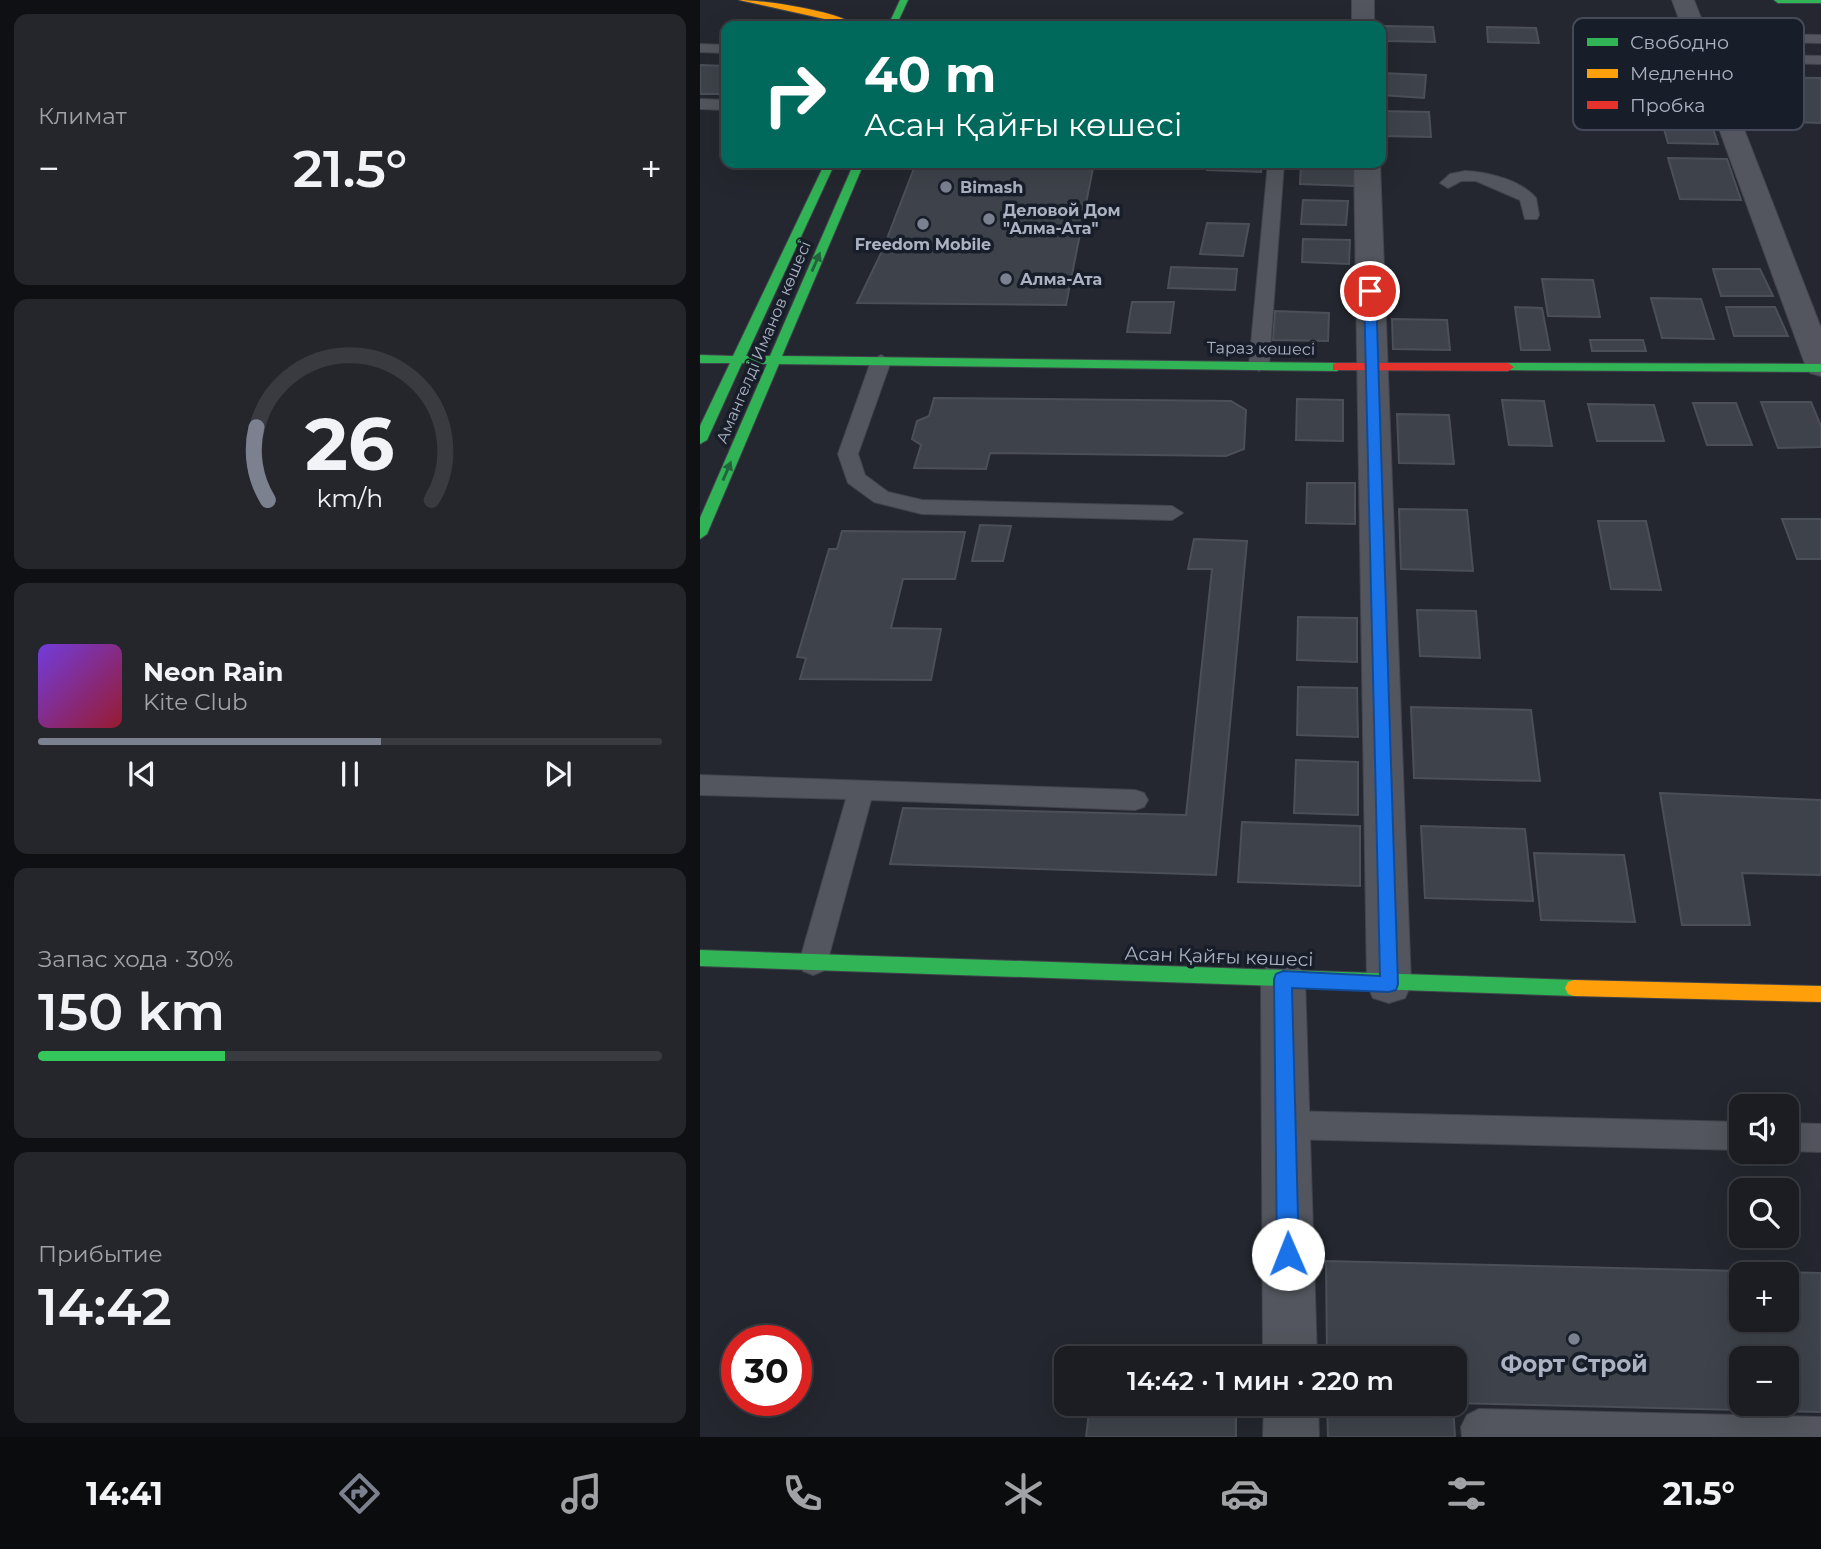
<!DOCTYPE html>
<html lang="ru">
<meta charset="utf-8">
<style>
:root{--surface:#1b1d23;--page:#24262b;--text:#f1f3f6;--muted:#a0a2a6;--line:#393b41;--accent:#7c818f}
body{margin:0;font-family:Montserrat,sans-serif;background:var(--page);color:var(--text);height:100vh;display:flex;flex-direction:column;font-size:26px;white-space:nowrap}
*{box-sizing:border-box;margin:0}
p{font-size:23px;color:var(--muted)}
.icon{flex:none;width:38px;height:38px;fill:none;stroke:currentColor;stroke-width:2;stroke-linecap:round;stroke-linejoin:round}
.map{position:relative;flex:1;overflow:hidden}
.side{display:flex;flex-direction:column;gap:14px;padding:14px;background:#0f1013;width:700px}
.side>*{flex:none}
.hud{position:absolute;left:21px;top:21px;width:665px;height:147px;border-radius:14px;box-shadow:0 7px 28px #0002,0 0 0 2px var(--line);background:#00695c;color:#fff;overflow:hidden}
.buttons{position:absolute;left:1029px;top:1094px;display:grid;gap:14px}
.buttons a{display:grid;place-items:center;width:70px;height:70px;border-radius:14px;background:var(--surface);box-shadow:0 7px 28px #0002,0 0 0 2px var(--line);font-size:35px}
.speed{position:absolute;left:21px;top:1325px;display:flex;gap:14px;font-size:35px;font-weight:700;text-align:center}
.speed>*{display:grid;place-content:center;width:91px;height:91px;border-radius:50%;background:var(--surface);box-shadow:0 7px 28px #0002,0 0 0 2px var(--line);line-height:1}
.speed .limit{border:10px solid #d22;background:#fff;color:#111}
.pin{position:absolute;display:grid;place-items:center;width:60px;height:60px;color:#fff;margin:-30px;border:4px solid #fff;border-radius:50%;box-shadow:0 2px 7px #0007}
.me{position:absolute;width:77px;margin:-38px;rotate:359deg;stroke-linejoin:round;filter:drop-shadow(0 0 5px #0008)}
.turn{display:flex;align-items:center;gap:24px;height:147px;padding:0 28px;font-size:32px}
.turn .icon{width:91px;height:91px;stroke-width:2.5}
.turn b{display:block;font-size:49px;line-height:60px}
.big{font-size:52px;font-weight:600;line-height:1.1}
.side .card{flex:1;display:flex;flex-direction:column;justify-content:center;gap:10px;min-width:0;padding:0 24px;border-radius:14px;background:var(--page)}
.side .dial{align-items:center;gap:0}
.dial svg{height:182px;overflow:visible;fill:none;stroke:var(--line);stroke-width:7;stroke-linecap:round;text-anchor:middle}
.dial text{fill:var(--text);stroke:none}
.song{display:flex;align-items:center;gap:21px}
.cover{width:84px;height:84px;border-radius:10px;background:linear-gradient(135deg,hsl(260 70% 55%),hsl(350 70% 35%))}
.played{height:7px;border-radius:4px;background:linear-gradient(90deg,var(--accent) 55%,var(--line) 55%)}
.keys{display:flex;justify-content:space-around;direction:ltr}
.heat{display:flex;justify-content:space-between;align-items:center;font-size:38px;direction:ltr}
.charge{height:10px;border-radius:5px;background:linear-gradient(90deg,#34c759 30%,var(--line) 0)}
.trip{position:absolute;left:354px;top:1346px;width:413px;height:70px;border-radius:14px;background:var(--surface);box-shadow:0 7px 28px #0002,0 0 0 2px var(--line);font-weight:600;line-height:70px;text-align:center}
.tabs{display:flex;height:112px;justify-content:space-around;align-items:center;background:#0b0c0e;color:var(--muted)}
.tabs .icon{width:49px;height:49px}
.tabs .active{color:var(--accent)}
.tabs b{font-size:32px;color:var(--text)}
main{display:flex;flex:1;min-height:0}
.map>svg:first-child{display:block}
</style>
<main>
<section class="side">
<div class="card"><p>Климат</p>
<div class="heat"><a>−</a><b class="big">21.5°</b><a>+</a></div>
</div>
<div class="card dial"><svg viewBox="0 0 100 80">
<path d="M14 69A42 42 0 1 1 86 69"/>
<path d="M14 69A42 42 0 0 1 9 37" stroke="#7c818f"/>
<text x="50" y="56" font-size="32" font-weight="700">26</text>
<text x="50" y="72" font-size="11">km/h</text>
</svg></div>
<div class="card">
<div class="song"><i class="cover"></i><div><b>Neon Rain</b><p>Kite Club</p></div></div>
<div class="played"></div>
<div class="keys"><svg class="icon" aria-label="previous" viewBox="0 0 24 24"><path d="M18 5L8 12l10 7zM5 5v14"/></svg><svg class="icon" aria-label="pause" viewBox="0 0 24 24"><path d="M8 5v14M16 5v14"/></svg><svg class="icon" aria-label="next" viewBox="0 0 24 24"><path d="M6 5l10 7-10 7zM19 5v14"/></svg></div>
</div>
<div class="card"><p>Запас хода · 30%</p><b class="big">150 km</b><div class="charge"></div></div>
<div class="card"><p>Прибытие</p><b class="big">14:42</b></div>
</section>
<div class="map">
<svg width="1121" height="1437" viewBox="0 0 1121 1437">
<rect width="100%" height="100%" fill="#24272f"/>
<!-- building -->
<path fill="#3e434b" stroke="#4b4f58" stroke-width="2" fill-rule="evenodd" d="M 607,22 L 643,23 L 643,26 L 607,26 Z
M 493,23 L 540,24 L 492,26 Z
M 685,26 L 733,27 L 735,42 L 686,41 Z
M 787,27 L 836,28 L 839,43 L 788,42 Z
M 0,65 L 26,66 L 26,94 L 0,94 Z
M 682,73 L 726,75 L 724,98 L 681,95 Z
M 1047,77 L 1121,78 L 1121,123 L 1064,121 Z
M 681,111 L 729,112 L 731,137 L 681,136 Z
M 960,115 L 1009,116 L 1018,144 L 968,143 Z
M 968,158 L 1027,159 L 1041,200 L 980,199 Z
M 216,163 L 394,163 L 366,305 L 157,303 L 183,249 Z
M 508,163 L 562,163 L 561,172 L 507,170 Z
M 601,163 L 655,163 L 654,186 L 600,184 Z
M 603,200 L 648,201 L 646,225 L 601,224 Z
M 507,223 L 549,224 L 543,256 L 500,254 Z
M 603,239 L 650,240 L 649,264 L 602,262 Z
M 471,267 L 537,269 L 535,290 L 468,288 Z
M 1013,269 L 1060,269 L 1073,296 L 1021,296 Z
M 842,279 L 893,280 L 900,317 L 848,316 Z
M 951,298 L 1001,299 L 1014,339 L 962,338 Z
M 432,302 L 474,302 L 470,333 L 427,332 Z
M 815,307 L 842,308 L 850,350 L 821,350 Z
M 1026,307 L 1075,307 L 1088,336 L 1034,336 Z
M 575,311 L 629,313 L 628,341 L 573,340 Z
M 692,319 L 747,320 L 750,350 L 693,349 Z
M 890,340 L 943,340 L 946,351 L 892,351 Z
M 234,398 L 531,401 L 546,410 L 544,449 L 526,456 L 290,453 L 286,469 L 214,468 L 221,445 L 212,439 L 217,421 L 229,416 Z
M 597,399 L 643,400 L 643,441 L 596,440 Z
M 802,400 L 844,401 L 852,446 L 809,445 Z
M 1061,402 L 1111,402 L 1121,426 L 1121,447 L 1078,448 Z
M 993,403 L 1036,403 L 1052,445 L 1007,445 Z
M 888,404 L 954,405 L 964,441 L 897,441 Z
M 697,414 L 749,415 L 754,464 L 699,463 Z
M 607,483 L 655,483 L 655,524 L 606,523 Z
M 699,509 L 767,510 L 773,571 L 701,569 Z
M 1082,519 L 1121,519 L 1121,559 L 1097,559 Z
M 898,521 L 946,521 L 961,590 L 911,589 Z
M 280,525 L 311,526 L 303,561 L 272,561 Z
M 142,531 L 265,532 L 255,579 L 203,579 L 191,628 L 241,629 L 231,680 L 100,679 L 106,658 L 97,657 L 129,549 L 137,549 Z
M 494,539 L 547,541 L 516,875 L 190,864 L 203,808 L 486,815 L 512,569 L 488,569 Z
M 717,610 L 776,611 L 780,658 L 720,656 Z
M 598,617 L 657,618 L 657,662 L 597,660 Z
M 598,687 L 657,688 L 658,737 L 597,735 Z
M 711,707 L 831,710 L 840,781 L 714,778 Z
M 596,760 L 658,762 L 658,815 L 594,813 Z
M 960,793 L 1121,800 L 1121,875 L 1042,873 L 1050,925 L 982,925 Z
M 542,822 L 660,826 L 660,886 L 538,882 Z
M 721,826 L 825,829 L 833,901 L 725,898 Z
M 834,853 L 924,855 L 935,922 L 841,920 Z
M 626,1261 L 1121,1273 L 1121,1412 L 754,1403 L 754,1358 L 627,1358 ZM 1041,1274 L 1087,1274 L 1087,1320 L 1041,1320 ZM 1041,1358 L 1087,1358 L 1087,1404 L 1041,1404 Z
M 395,1349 L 538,1352 L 538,1358 L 394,1358 Z
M 390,1404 L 536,1404 L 536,1437 L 386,1437 Z
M 627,1404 L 753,1404 L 755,1437 L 628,1437 Z"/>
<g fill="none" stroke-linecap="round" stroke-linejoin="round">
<defs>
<path id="lane" d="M 998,33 L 1121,35 L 1121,43 L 993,40 L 991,37 Z
M 0,44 L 26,45 L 26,53 L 0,52 Z
M 1006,54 L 1121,56 L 1121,64 L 1001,61 L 1001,55 Z
M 0,99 L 26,100 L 26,110 L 0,109 Z
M 568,163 L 584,163 L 569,365 L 559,371 L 549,365 Z
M 765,171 C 788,172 821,180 836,198 L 839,215 L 837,219 L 825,219 L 820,200 L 776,181 L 761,181 L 748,188 L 740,183 L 750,174 Z
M 181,355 L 191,361 L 158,454 L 165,475 L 188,492 L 222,500 L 472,506 L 483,513 L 472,520 L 222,514 L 174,502 L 148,483 L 138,454 L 171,361 Z
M 0,775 L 435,790 L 444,793 L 448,800 L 444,807 L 435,810 L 171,800 L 127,963 L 123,971 L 113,975 L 103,971 L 99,963 L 146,799 L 0,795 Z
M 586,1111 L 1041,1122 L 1041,1150 L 586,1139 L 575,1135 L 571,1125 L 575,1115 Z
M 1087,1123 L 1121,1124 L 1121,1152 L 1087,1151 Z
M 779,1409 L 1121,1417 L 1121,1437 L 762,1437 L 761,1427 L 767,1415 Z"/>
<path id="street" d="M 652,0 L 674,0 L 674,26 L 652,26 Z
M 972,0 L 994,0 L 1121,328 L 1121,376 L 1110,373 L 1106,367 Z
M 654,163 L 680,163 L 711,984 L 705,998 L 689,1003 L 673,998 L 667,984 Z
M 583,960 L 599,965 L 605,979 L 617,1358 L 563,1358 L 561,979 L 567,965 Z
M 564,1404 L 618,1404 L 619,1437 L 563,1437 Z"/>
<path id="fast" d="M 200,0 L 208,0 L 196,26 L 188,26 Z
M 1074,0 L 1121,0 L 1121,3 L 1078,3 Z
M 125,163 L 135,163 L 46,356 L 70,356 L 154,163 L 164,163 L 82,356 L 637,363 L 643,367 L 637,371 L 79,364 L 7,534 L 0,539 L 0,518 L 67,364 L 42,363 L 7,440 L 0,444 L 0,426 L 30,363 L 0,363 L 0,355 L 33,356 Z
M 808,363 L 1121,364 L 1121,372 L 804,370 L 804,364 Z
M 0,950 L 874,980 L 880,982 L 883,988 L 880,994 L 874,996 L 0,966 Z"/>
<path id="slow" d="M 39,0 C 63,0 139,11 157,26 L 146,26 L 138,22 Z
M 874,980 L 1121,986 L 1121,1002 L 874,996 L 868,994 L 865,988 L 868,982 Z"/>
<path id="jam" d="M 637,363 L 808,363 L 814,367 L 808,371 L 633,370 L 633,364 Z"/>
</defs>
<!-- lane casing -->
<use href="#lane" stroke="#41444c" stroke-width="2"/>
<!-- street casing -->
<use href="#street" stroke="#41444c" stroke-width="2"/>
<!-- fast casing -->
<use href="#fast" stroke="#41444c" stroke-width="2"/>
<!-- slow casing -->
<use href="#slow" stroke="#41444c" stroke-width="2"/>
<!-- jam casing -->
<use href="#jam" stroke="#41444c" stroke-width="2"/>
<!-- lane -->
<use href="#lane" fill="#53565e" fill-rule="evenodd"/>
<!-- street -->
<use href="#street" fill="#53565e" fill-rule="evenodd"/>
<!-- fast -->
<use href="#fast" fill="#30b455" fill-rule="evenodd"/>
<!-- slow -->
<use href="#slow" fill="#ff9f0a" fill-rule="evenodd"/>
<!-- jam -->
<use href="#jam" fill="#e5322d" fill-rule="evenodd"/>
</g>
<!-- one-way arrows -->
<defs><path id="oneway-solid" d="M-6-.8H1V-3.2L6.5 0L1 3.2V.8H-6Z" transform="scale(1.75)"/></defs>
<g fill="#23623d">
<use href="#oneway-solid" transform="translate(116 262) rotate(-67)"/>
<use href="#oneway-solid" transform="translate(27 471) rotate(-67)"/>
</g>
<!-- route -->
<path fill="#1a73e8" stroke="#114b97" stroke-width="2" d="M 670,287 L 676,291 L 698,984 L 696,990 L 689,992 L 592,988 L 599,1254 L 595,1262 L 588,1265 L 581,1262 L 577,1254 L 574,979 L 576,974 L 583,971 L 680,976 L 664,291 Z"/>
<!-- markers -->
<g fill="#7c818f" stroke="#181e29" stroke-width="2.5">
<circle cx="246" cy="187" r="7"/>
<circle cx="289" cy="219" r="7"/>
<circle cx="223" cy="224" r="7"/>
<circle cx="306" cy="279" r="7"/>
<circle cx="874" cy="1339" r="7"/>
</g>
<g text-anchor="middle" stroke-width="7" stroke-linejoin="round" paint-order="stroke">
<!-- far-poi labels -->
<g font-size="16" font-weight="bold" fill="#acb2c2" stroke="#181e29" text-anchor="start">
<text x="260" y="193">Bimash</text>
<text x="303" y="216">Деловой Дом<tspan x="303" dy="18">"Алма-Ата"</tspan></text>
<text x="223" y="250" text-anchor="middle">Freedom Mobile</text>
<text x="320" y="285">Алма-Ата</text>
</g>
<!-- far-street labels -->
<g font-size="16" fill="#acb2c2" stroke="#181e29">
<text transform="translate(63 342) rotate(-67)" y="6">Амангелді Иманов көшесі</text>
<text transform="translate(561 348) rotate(1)" y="6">Тараз көшесі</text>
</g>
<!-- street labels -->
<g font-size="19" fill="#acb2c2" stroke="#181e29">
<text transform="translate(519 956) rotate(2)" y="7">Асан Қайғы көшесі</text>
</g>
<!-- near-poi labels -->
<g font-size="23" font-weight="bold" fill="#acb2c2" stroke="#181e29">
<text x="874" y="1372">Форт Строй</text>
</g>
</g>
<!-- legend -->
<rect x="873" y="18" width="231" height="112" rx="10" fill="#181e29" stroke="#444a57" stroke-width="2"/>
<rect x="887" y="38" width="31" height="8" fill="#30b455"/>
<rect x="887" y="69" width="31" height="9" fill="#ff9f0a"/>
<rect x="887" y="101" width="31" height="8" fill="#e5322d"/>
<g font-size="19" fill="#acb2c2">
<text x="930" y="49">Свободно</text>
<text x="930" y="80">Медленно</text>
<text x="930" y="112">Пробка</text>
</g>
</svg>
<div class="buttons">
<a><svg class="icon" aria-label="sound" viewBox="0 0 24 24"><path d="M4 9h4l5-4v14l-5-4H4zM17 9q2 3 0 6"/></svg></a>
<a><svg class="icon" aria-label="search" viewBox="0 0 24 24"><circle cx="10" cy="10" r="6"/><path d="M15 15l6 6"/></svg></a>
<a>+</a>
<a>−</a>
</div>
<div class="speed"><div class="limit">30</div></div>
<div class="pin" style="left:670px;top:291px;background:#d93025"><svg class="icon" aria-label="arrive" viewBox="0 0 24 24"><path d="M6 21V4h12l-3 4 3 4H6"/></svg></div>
<svg class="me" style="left:588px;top:1254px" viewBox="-20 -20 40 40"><circle r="19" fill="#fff"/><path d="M0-13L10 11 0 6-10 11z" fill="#1a73e8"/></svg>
<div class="trip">14:42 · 1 мин · 220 m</div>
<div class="hud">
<div class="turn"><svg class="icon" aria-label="right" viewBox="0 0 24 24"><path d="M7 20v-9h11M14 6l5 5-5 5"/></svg><div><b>40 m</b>Асан Қайғы көшесі</div></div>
</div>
</div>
</main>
<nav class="tabs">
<b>14:41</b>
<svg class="icon active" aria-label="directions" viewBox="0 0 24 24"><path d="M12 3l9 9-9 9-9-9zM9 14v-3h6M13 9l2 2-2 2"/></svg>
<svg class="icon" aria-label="music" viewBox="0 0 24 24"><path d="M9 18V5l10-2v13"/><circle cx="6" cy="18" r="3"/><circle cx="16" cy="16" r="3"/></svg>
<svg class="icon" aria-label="phone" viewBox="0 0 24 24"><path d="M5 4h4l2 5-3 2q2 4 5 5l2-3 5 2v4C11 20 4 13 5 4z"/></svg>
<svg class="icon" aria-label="climate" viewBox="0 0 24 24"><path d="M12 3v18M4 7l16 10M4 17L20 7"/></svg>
<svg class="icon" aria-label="car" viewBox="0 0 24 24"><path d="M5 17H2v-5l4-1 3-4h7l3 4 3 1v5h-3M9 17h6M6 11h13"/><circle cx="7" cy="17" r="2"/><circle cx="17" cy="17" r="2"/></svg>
<svg class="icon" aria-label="filters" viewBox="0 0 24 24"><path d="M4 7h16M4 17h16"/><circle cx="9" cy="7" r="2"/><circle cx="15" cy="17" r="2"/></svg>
<b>21.5°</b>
</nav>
